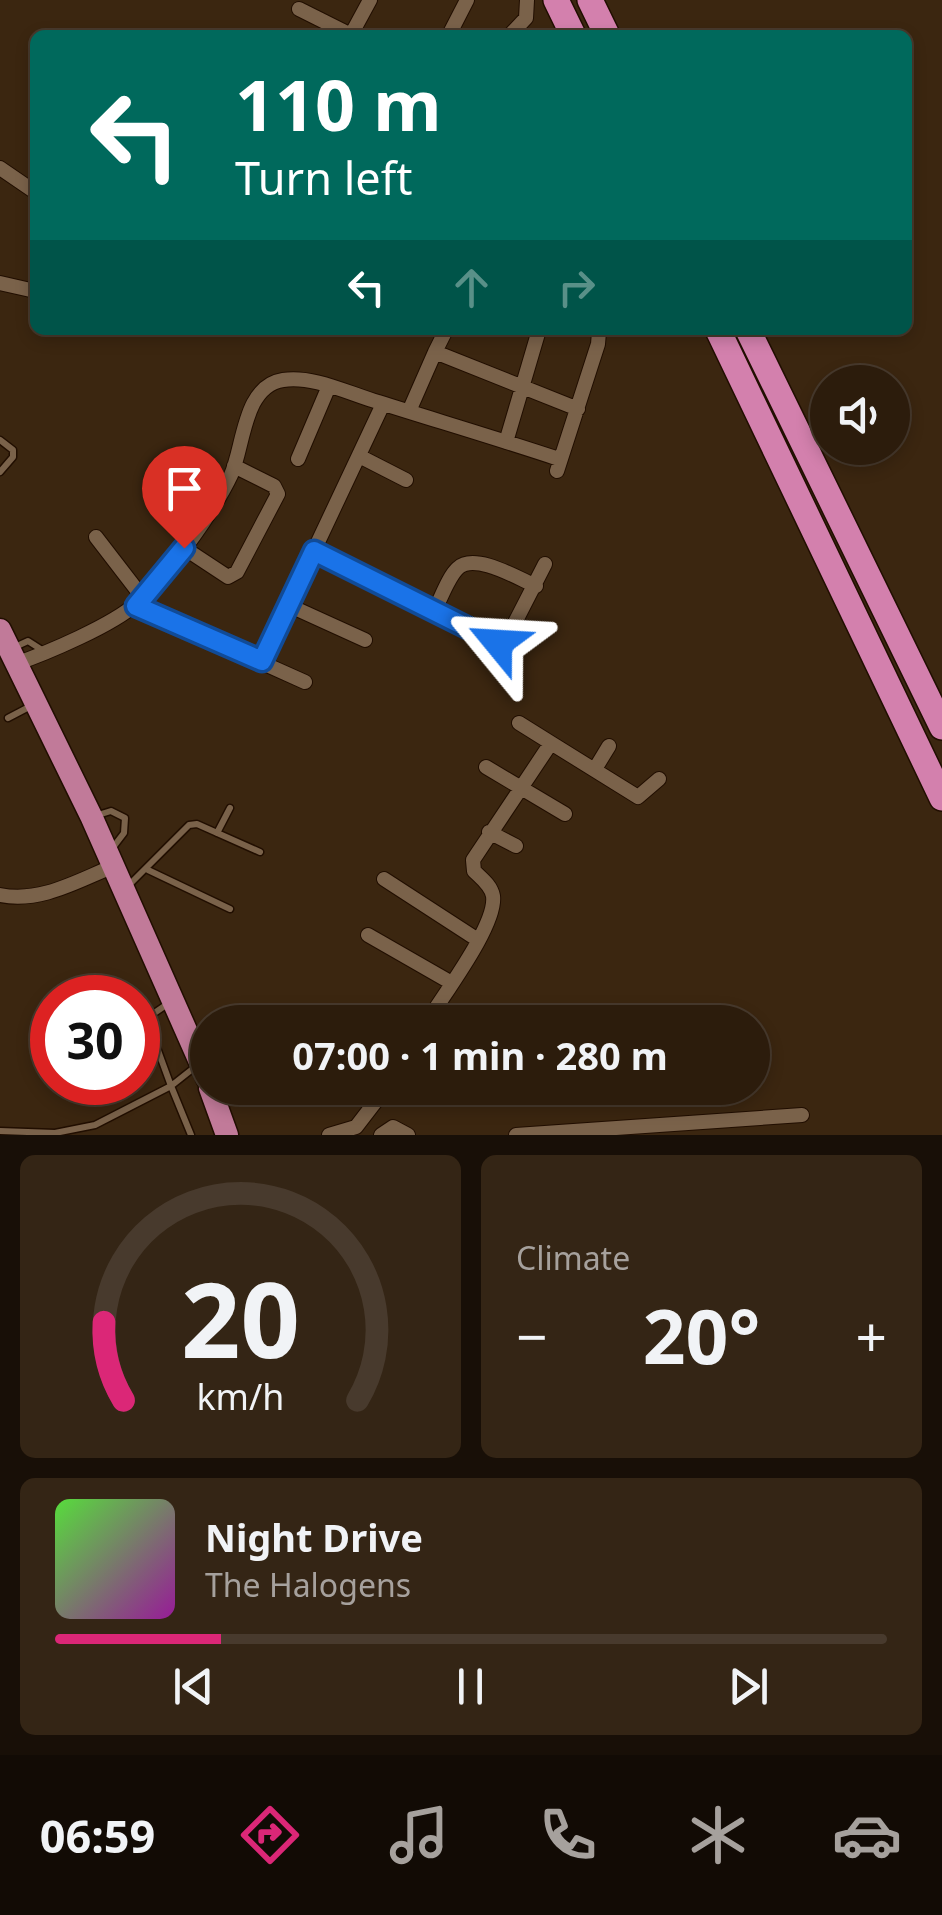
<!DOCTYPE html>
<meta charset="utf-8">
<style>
:root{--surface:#2c1c0c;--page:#342515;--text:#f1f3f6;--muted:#a6a19d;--line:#483a2d;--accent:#db2777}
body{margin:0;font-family:"Noto Sans",sans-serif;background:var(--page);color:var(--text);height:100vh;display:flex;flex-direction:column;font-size:38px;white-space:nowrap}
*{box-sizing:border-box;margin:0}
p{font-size:32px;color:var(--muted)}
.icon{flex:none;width:55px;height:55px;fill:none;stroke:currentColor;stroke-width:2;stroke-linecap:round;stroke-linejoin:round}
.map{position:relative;height:1135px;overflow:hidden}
.drawer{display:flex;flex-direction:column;gap:20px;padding:20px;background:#180f07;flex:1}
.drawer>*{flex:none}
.hud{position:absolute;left:30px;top:30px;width:882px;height:305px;border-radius:15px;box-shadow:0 5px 15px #0003,0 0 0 2px var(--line);background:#00695c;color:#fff;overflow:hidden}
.controls{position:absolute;left:810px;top:365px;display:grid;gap:20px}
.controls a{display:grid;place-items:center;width:100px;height:100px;border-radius:50%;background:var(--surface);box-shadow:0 5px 15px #0003,0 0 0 2px var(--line);font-size:50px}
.speed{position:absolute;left:30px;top:975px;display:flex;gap:20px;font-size:50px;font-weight:700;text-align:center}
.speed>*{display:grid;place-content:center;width:130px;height:130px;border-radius:50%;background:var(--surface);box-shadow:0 5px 15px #0003,0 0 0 2px var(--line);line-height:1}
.speed .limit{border:15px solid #d22;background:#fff;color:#111}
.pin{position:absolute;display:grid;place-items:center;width:85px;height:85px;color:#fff;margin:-102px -42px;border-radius:50% 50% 50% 0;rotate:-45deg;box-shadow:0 0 10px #0007}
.pin .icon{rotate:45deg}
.me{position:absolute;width:110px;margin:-55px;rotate:297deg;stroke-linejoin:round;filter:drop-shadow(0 0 8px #0008)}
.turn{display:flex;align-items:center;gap:35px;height:210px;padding:0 40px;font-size:45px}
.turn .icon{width:130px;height:130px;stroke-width:2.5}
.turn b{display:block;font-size:70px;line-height:85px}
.lanes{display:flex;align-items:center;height:95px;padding:0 40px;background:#0003;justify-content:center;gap:50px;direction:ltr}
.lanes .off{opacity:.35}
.big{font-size:75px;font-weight:700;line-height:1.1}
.drawer .widget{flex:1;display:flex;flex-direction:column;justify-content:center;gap:15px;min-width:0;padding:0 35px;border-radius:15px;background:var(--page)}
.drawer .dial{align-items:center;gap:0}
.dial svg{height:260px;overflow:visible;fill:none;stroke:var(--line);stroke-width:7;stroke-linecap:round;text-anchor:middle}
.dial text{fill:var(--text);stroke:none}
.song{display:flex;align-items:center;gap:30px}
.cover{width:120px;height:120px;border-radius:15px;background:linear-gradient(135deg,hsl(110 70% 55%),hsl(300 70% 35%))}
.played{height:10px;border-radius:5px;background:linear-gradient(90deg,var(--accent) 20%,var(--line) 20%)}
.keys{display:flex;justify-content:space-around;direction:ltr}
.heat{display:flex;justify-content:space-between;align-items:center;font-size:55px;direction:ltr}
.drawer .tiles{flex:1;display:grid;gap:20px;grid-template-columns:1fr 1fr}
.widget:last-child{grid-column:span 2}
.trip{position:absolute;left:190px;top:1005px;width:580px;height:100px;border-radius:50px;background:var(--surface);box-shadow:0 5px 15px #0003,0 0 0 2px var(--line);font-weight:700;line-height:100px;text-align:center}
.tabs{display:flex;height:160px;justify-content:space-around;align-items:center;background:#120b05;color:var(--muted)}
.tabs .icon{width:70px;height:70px}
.tabs .current{color:var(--accent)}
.tabs b{font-size:45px;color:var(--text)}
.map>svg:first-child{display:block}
</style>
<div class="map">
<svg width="942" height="1135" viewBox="0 0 942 1135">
<rect width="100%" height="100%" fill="#3b2610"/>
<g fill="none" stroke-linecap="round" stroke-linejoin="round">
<defs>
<path id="service" d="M 0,440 L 13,450 L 13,457 L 0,472
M 15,647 L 28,641 L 42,650
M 8,718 L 29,707
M 98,815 L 111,811 L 125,818 L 124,833 L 111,850
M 217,833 L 230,808
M 148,870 L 230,909
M 128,886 L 189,825 L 197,824 L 260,852
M 0,1131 L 55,1133 L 95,1125 L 171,1086 L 148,1023 L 150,1016 L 169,1003
M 191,1135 L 171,1086 L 195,1067"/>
<path id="minor" d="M 299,9 L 351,35
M 351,35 L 370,0
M 449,35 L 467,0
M 510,35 L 526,18 L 527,0
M 0,168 L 35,192
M 0,283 L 35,291
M 435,352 L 446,330
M 410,409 L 435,352 L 578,409
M 506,442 L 539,330
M 361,457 L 406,480
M 298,459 L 329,386
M 557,471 L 598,344 L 599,332 L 595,330
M 96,537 L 143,598
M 184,548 L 228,577 L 237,572 L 278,494 L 274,486 L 234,466
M 314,551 L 504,644 L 545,564
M 288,605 L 365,640
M 135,606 L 305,682
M 434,611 C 441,599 448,577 458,568 C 475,552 519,579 536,586
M 262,661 L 383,404
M 15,664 C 47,653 113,625 137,603 C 167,577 214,511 231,475 C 244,447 243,386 283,380 C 313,375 350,394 378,402 C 438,421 499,439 559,459
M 519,723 L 551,743
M 486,767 L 565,814
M 595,769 L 609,746
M 489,832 L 516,846
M 384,879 L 478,940
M 0,895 C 41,903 77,881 114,866
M 368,935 L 450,982
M 427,1022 C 443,995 497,925 493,896 C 491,885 481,878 474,871 L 473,860 L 551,743 L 638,797 L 659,779
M 329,1135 L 356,1127 L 386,1088
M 381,1135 L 393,1127 L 408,1135
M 516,1135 L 802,1115"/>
<path id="trunk" d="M 0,630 L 92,818 L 208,1080
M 210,1088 L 227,1135"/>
<path id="motorway" d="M 556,0 L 573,35
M 590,0 L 607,35
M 718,330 L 942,798
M 748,330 L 942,727"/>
</defs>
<!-- service casing -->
<use href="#service" stroke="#210e00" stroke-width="9"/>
<!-- minor casing -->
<use href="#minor" stroke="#210e00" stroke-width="16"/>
<!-- trunk casing -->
<use href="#trunk" stroke="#210e00" stroke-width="25"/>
<!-- motorway casing -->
<use href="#motorway" stroke="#210e00" stroke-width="28"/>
<!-- service -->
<use href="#service" stroke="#7a624a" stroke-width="6"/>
<!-- minor -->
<use href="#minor" stroke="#7a624a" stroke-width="14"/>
<!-- trunk -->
<use href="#trunk" stroke="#c17a99" stroke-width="22"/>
<!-- motorway -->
<use href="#motorway" stroke="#d380ad" stroke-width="25"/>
</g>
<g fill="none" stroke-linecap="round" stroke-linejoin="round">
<defs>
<path id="route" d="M 184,548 L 136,606 L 262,661 L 314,551 L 498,643"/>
</defs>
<!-- route casing -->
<use href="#route" stroke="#114b97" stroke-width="25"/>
<!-- route -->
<use href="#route" stroke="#1a73e8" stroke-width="18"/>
</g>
</svg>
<div class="controls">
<a><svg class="icon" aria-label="sound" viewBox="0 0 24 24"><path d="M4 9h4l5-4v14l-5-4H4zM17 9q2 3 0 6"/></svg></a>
</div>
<div class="speed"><div class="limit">30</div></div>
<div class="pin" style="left:184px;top:548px;background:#d93025"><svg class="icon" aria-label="arrive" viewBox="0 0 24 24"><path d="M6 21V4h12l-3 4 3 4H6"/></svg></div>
<svg class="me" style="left:498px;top:643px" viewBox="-20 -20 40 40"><path d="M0-17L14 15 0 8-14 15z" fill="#1a73e8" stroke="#fff" stroke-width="4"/></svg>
<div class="trip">07:00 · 1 min · 280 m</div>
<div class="hud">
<div class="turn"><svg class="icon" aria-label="left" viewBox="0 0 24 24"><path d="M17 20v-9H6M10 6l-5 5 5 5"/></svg><div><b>110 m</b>Turn left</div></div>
<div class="lanes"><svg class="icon" aria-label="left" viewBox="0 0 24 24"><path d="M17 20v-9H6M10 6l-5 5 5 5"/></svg><svg class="icon off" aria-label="ahead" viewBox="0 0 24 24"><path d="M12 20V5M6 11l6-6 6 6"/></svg><svg class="icon off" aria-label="right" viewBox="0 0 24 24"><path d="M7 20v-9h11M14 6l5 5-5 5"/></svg></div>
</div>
</div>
<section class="drawer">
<div class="tiles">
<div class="widget dial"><svg viewBox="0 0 100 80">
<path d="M14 69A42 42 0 1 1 86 69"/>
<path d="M14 69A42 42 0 0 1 8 45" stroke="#db2777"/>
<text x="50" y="56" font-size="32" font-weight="700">20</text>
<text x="50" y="72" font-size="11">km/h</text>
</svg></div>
<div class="widget"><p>Climate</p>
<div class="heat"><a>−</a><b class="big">20°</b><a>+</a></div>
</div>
<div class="widget">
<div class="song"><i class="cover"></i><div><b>Night Drive</b><p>The Halogens</p></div></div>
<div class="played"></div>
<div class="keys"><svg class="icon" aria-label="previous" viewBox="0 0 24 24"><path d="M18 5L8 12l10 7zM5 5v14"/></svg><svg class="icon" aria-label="pause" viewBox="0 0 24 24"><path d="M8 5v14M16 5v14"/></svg><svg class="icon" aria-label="next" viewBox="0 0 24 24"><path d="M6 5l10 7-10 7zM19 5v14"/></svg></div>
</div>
</div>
</section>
<nav class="tabs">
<b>06:59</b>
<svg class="icon current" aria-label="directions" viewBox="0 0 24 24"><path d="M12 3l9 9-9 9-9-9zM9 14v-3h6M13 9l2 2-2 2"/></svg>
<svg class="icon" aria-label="music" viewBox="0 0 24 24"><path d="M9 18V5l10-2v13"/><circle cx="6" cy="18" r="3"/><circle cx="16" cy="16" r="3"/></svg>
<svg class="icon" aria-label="phone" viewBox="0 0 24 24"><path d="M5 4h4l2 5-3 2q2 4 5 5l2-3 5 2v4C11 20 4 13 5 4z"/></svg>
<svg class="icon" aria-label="climate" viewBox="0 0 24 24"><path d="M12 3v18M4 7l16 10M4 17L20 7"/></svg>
<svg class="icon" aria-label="car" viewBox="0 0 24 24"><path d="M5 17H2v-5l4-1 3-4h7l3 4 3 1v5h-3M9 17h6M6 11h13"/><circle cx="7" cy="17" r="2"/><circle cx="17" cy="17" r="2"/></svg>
</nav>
